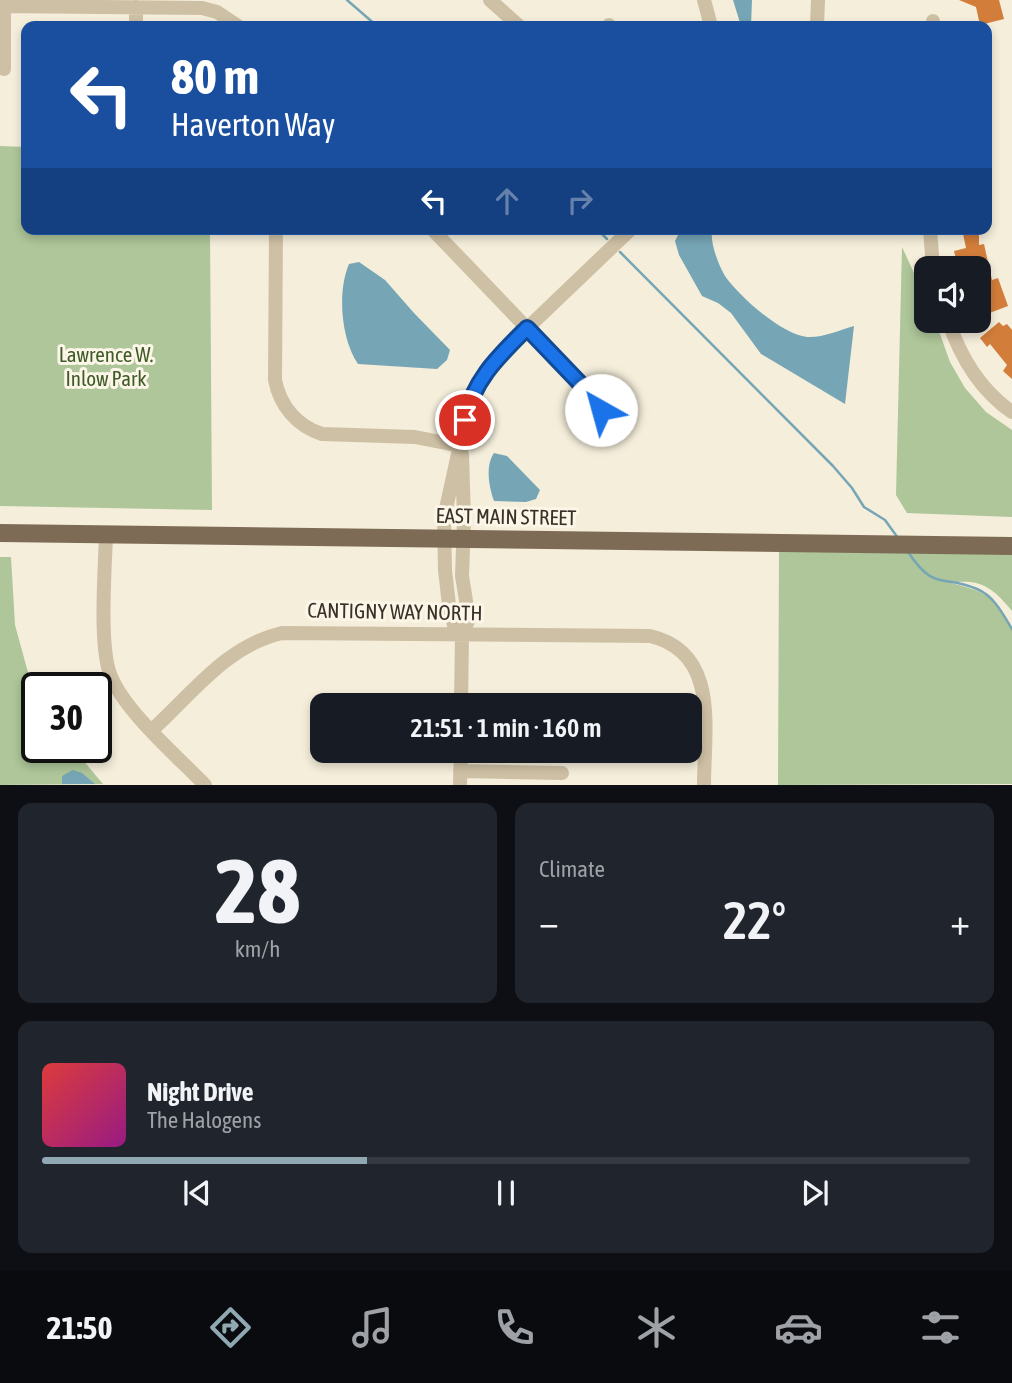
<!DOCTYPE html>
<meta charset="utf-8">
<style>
:root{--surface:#171b24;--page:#20242c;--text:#f1f3f6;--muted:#9ea1a6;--line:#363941;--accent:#8fa8b2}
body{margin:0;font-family:"Asap Condensed",sans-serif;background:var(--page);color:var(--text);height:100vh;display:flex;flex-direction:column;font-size:26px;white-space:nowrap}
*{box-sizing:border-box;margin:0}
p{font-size:23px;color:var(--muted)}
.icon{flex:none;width:38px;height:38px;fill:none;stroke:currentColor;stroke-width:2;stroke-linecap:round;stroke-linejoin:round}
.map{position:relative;height:785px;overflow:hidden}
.details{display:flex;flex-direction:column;gap:18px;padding:18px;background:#0d0f14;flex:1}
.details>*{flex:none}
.banner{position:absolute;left:21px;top:21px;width:971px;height:214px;border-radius:14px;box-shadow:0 4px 10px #0003;background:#1a4fa0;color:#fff;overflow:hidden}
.tools{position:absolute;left:914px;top:256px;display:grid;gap:14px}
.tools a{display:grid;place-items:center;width:77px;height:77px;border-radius:14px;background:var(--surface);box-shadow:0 4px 10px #0003;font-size:35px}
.speed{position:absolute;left:21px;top:672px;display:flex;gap:14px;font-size:35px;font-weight:700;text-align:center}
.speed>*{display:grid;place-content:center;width:91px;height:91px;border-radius:50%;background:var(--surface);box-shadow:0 4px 10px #0003;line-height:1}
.speed .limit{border:4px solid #111;border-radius:10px;background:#fff;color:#111}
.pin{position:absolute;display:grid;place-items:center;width:60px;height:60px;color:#fff;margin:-30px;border:4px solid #fff;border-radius:50%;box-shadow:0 2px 7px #0007}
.me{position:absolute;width:77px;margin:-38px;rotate:322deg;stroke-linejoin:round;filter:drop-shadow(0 0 5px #0008)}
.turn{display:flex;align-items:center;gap:24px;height:147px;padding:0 35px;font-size:32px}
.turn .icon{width:91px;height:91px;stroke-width:2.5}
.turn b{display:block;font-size:49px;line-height:60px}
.lanes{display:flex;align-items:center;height:66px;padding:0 35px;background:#0003;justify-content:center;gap:35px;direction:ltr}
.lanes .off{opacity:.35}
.big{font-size:52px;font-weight:600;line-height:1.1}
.details .card{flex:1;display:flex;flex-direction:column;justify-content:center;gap:10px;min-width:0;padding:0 24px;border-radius:14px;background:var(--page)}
.details .dial{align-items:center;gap:0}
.dial b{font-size:91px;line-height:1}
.song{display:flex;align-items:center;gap:21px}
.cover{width:84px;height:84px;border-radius:10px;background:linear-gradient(135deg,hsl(0 70% 55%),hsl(310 70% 35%))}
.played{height:7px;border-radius:4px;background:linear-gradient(90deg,var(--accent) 35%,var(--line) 35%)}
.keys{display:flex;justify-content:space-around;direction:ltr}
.heat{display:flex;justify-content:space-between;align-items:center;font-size:38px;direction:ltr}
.details .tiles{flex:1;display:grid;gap:18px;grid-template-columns:1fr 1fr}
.card:last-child{grid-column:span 2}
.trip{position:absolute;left:310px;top:693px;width:392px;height:70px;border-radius:14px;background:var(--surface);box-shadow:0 4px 10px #0003;font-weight:600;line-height:70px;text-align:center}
.dock{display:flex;height:112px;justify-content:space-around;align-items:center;background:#090b0e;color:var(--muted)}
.dock .icon{width:49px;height:49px}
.dock .active{color:var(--accent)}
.dock b{font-size:32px;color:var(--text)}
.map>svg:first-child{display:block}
</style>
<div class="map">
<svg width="1012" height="785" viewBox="0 0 1012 785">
<rect width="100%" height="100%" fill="#f5eedb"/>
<!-- green -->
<path fill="#aec699" d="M 0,146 L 26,147 L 26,229 L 210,229 L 212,510 L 0,506 Z
M 902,247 L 926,299 L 926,320 L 935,320 L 950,362 L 965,388 L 986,412 L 1012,430 L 1012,517 L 907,513 L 896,495 Z
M 779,550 L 1012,551 L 1012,611 C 994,589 981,578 951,583 C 987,592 992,595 1012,628 L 1012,784 L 778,785 Z
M 0,557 L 11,557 L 15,625 L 32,687 L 37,694 L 37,747 L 72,747 L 103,784 L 0,785 Z"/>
<!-- water -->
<path fill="#76a6b5" d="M 733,0 L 752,0 L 751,26 L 741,26 Z
M 681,229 L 712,229 C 710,243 718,264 725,276 C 739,296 782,335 807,337 C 822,338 840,330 854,326 L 845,404 L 761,354 L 731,313 L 718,303 L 702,296 L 679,255 L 675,241 Z
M 359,262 L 385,280 L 414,313 L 450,350 L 447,360 L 437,369 L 358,364 C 341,339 337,292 349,264 Z
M 494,453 L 507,456 L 540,490 L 536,499 L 526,502 L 494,501 C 489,487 485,466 494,453 Z
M 73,770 L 82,773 L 95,784 L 62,784 L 62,776 Z"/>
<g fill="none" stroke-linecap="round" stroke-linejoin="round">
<!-- stream -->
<path stroke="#76a6b5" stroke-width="2.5" d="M 347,0 L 377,26
M 597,229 L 607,239
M 620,252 L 833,466 L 852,488 L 864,507 L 885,520 L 898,538
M 908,552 C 935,592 941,574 977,589 C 994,596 1003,614 1012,629"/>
</g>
<!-- building -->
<path fill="#d37d3a" d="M 959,0 L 999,0 L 1004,19 L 980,25 L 976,7 Z
M 962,229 L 979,229 L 979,245 L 984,244 L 992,280 L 998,278 L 1008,306 L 987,314 L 981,296 L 978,297 L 978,268 L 963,268 L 962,262 L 957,263 L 954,251 L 966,248 Z
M 999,322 L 1003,326 L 1007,324 L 1012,330 L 1012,379 L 1003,371 L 1007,365 L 990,344 L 987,347 L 980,338 Z"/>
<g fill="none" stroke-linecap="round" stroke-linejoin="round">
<!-- minor -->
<path stroke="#cec0a5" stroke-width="14" d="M 490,0 L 519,26
M 704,0 L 711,26
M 0,6 L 202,8 L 217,12 L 238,26
M 136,26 L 136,7
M 609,26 L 609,25
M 817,26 L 818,0
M 933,26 L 933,21
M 4,69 L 4,6
M 276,229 L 275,380 C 280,406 297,426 322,434 L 415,437 L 461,446
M 432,229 L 594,398 L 607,427
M 930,229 L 933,268
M 948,320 C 960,356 980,390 1012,412
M 106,534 C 105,570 99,643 110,674 C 124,711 177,756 205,785
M 462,634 L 454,625 L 449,605 L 445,570 L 444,518 L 470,399 L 479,381 L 495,359 L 631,229
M 461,705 L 462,634 L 469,619 L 462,576 L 464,520 L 462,454
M 152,730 C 193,693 226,646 282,633 L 650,636 C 720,652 704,730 704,785
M 460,771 L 562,773
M 460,785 L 461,751"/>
<!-- major -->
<path stroke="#7d6b56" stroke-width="18" d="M 0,533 L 1012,546"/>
</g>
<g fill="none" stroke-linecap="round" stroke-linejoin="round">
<defs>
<path id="route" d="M 465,420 C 473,380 499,356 527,328 L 594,398 L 601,410"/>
</defs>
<!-- route casing -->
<use href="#route" stroke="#114b97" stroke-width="18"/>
<!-- route -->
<use href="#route" stroke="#1a73e8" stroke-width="12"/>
</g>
<g text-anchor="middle" stroke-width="6" stroke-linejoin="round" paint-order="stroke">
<!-- park labels -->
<g font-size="21" fill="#3e5b28" stroke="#fcf6e8">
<text x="106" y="362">Lawrence W.<tspan x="106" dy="24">Inlow Park</tspan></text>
</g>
<!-- street labels -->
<g font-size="21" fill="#393027" stroke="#fcf6e8">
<text transform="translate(506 517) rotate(1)" y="7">EAST MAIN STREET</text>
<text transform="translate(395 612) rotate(1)" y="7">CANTIGNY WAY NORTH</text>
</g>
</g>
</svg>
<div class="tools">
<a><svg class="icon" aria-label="sound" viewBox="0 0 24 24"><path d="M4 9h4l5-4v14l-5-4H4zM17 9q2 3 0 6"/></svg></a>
</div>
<div class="speed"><div class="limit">30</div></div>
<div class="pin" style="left:465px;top:420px;background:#d93025"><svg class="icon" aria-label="arrive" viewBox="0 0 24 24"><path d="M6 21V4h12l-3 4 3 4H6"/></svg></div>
<svg class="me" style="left:601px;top:410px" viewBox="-20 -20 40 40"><circle r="19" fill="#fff"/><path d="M0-13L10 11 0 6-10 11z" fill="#1a73e8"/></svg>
<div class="trip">21:51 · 1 min · 160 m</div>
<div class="banner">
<div class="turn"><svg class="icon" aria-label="left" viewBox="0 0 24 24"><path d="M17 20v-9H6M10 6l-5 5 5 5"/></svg><div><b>80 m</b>Haverton Way</div></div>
<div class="lanes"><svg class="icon" aria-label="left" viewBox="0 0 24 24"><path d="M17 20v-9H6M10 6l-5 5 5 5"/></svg><svg class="icon off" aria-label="ahead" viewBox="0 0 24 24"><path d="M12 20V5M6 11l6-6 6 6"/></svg><svg class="icon off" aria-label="right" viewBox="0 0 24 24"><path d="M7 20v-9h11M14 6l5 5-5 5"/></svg></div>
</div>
</div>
<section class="details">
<div class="tiles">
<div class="card dial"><b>28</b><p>km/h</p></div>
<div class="card"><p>Climate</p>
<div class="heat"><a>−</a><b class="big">22°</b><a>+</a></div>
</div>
<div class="card">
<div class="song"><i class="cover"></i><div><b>Night Drive</b><p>The Halogens</p></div></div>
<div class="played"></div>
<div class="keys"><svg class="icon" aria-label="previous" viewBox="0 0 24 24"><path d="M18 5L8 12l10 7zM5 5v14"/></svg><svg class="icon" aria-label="pause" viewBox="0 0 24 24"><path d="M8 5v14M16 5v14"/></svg><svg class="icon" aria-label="next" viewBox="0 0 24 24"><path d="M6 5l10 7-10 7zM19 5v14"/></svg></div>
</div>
</div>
</section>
<nav class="dock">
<b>21:50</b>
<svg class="icon active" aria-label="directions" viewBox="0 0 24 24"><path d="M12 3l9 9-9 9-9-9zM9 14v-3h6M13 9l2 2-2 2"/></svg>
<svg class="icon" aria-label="music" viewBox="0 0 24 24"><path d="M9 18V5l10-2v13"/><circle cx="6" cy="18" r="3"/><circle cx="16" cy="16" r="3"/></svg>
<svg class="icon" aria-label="phone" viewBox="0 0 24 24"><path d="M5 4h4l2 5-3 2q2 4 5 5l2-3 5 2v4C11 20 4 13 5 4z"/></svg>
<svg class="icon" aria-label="climate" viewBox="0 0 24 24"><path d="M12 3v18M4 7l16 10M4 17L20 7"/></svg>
<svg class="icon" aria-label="car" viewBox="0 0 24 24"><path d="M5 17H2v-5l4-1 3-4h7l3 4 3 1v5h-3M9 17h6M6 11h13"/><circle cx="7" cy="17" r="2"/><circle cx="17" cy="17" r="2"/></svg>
<svg class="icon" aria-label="filters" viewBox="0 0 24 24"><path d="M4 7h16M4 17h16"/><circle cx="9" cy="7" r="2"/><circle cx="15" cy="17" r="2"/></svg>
</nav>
